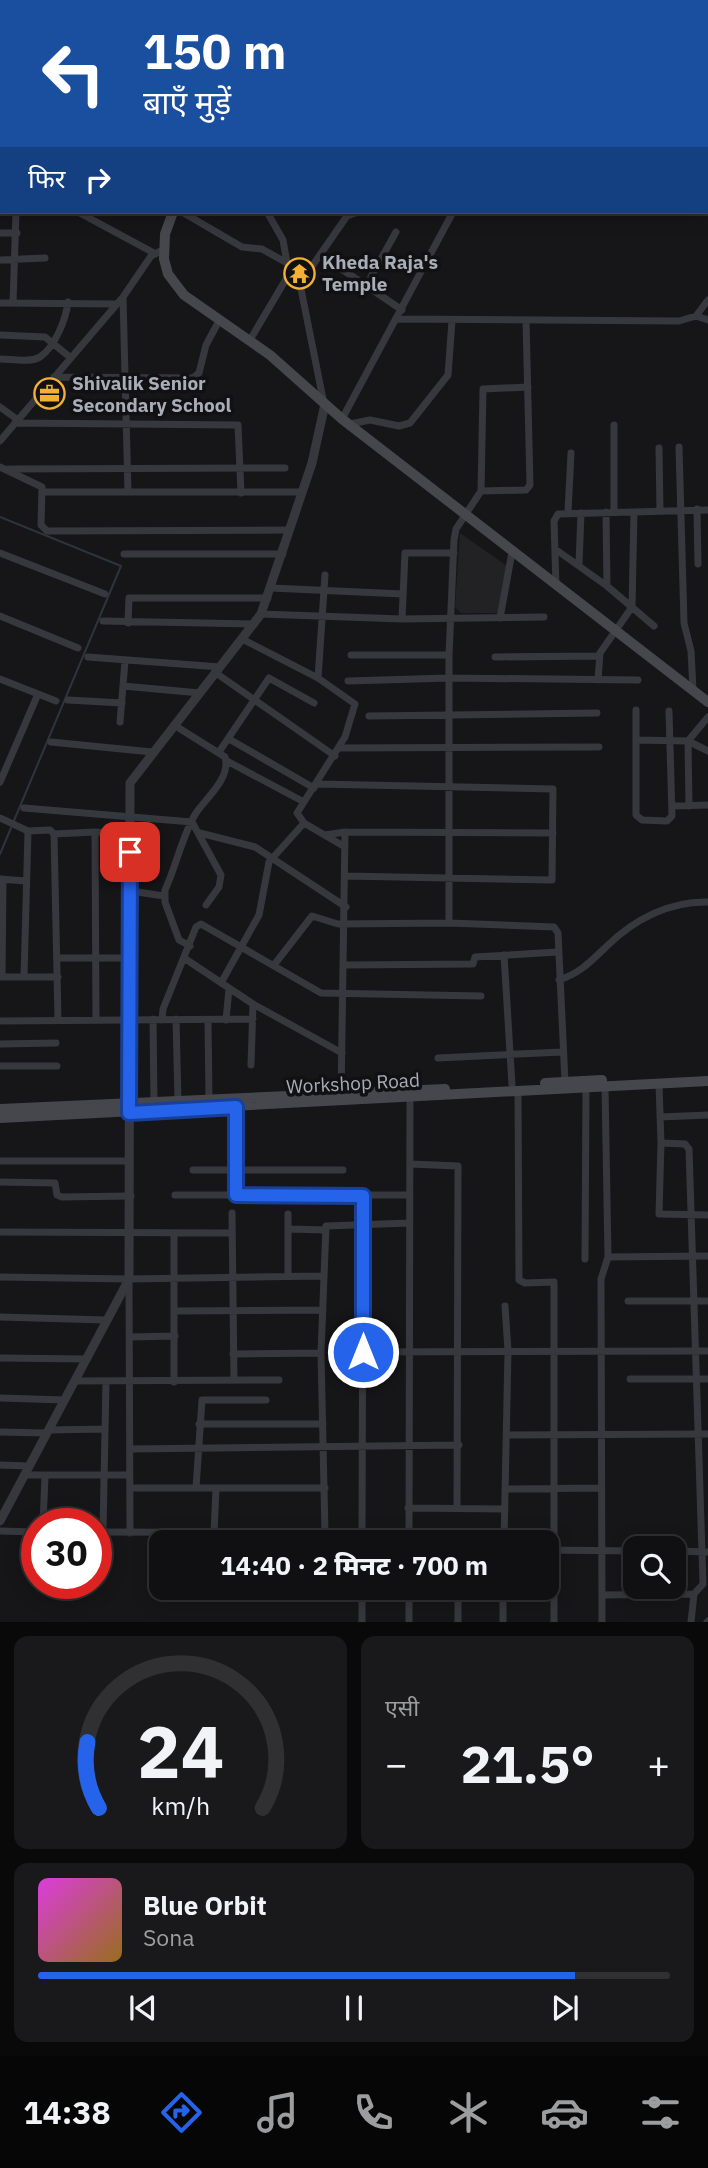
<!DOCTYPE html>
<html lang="hi">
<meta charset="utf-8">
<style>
:root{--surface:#101012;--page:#19191b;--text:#f1f3f6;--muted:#9c9d9f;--line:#303032;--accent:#2563eb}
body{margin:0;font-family:"IBM Plex Sans","Noto Sans Devanagari",sans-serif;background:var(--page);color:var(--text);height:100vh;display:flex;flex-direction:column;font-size:26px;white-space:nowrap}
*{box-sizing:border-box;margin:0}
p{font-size:23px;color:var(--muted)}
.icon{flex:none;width:38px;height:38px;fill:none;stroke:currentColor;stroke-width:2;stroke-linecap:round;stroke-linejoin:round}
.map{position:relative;height:1622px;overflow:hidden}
.drawer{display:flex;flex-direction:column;gap:14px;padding:14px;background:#09090a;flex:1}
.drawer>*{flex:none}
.banner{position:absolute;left:0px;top:0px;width:709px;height:214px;box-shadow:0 4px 18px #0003,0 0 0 2px var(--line);background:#1a4fa0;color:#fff;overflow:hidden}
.buttons{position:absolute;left:623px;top:1536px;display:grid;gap:14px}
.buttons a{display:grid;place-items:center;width:63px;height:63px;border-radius:14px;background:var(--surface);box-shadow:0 4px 18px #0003,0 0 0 2px var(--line);font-size:35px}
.speed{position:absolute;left:21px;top:1508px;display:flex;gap:14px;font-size:35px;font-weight:700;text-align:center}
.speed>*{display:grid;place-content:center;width:91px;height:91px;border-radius:50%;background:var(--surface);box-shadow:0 4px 18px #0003,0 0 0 2px var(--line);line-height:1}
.speed .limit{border:10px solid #d22;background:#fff;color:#111}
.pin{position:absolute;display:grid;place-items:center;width:60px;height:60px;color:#fff;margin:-30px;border-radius:14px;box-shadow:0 4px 10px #0006}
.me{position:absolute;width:77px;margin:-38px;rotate:0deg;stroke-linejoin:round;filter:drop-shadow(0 0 5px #0008)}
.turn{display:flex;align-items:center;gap:24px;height:147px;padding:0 28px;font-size:32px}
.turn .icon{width:91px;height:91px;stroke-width:2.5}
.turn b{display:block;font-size:49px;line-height:60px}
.then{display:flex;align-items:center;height:66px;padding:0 28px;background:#0003;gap:14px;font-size:26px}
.big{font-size:52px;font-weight:800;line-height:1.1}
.drawer .card{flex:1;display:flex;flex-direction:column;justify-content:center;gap:10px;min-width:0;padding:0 24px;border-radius:14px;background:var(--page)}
.drawer .dial{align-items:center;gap:0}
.dial svg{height:182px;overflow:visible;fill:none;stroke:var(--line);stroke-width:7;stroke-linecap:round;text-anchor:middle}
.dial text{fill:var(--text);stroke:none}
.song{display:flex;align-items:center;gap:21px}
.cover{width:84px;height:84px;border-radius:10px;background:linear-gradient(135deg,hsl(300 70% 55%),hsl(40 70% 35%))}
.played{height:7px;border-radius:4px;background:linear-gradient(90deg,var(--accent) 85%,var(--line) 85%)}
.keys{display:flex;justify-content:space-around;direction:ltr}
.heat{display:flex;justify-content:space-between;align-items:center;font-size:38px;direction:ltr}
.drawer .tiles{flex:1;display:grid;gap:14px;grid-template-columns:1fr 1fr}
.card:last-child{grid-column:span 2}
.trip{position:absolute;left:149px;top:1530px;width:410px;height:70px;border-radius:14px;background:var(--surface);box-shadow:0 4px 18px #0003,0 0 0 2px var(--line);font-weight:800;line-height:70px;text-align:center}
.tab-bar{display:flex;height:112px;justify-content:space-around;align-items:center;background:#060607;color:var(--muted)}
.tab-bar .icon{width:49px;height:49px}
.tab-bar .on{color:var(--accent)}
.tab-bar b{font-size:32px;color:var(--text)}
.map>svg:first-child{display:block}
</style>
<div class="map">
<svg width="708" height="1622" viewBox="0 0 708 1622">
<rect width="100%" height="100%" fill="#161618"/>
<!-- built -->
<path fill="#222225" d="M 460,533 L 507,566 L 498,613 L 461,613 L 455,607 Z"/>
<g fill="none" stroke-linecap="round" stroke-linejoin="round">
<!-- stream -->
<path stroke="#2c353c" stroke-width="2" d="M 0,517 L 121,566 L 13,823
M 0,854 L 11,828"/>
<!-- minor -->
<path stroke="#37383d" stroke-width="7" d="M 48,2 L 48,0
M 214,2 L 214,0
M 587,2 L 588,0
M 0,81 L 2,81
M 0,206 L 2,206
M 78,212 L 154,253
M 182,212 L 242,247 L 262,249 L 287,263
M 267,212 L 283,240 L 289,274 L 301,289 L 324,404
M 0,233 L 17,233
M 321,255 L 402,310
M 0,260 L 45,258
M 367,284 L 396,232
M 299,285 L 347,216 L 358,212
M 123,297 L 128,492
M 0,303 L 116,304
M 13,303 L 16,212
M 696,316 L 708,320
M 397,319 L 679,321 L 696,316 L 708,300
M 0,335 L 45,337 L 71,358
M 250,340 L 289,274
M 0,359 C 11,359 31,363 40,357 C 55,347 66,319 68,302
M 54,377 L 193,378 L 199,373 L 206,345 L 220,319
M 0,407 L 18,420
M 342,419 L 453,212
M 15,423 L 238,425 L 241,493
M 350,424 L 370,420 L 399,426 L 410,423 L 448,375 L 452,321
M 0,441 L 123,297 L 151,256 L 163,250
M 679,447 L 684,623 L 691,651 L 693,690
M 659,448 L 660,511
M 0,467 L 42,487 L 41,525 L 47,531 L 290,530
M 8,469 L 285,468
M 481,491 L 483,389 L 528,387
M 43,492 L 303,492
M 697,509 L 698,564
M 568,512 L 571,453
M 606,512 L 607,586
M 614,512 L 614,425
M 555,549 L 607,586 L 654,626
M 0,553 L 105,594
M 124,554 L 283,554
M 579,564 L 581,513
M 556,586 L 554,521 L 558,514 L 708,510
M 271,588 L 403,594
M 261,614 L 402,619 L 544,617
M 0,616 L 78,648
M 500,618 L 512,552
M 402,619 L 405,553 L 454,553
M 103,621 L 254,624
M 128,623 L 129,598 L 268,598
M 242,639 L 318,678 L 355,704 L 345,737 L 297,813 L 304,823 L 345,847
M 351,655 L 449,655
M 88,657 L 220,667
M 495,657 L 599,656
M 216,673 L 335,756
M 318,678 L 325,575
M 0,679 L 56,701
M 598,680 L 600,653 L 632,607 L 634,512
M 348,681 L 449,678 L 638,680
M 123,686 L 200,693
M 68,700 L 122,703
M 636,710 L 636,815 L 642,820 L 667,821 L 672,816 L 669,711
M 369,716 L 597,713
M 120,722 L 125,661
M 174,725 L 225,757 C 231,778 207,797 196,813 C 183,833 176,867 165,890 L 165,902 L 179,940 L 190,946
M 229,739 L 314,788
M 636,740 L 688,741 L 708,751
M 51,742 L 152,752
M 339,748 L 599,747
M 219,752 L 269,678 L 314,703
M 227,761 L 304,802
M 0,782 L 38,694
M 317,784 L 553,789 L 552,880 L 346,876
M 672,806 L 708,805
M 689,806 L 688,741 L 708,717
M 24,808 L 192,822 L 221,875 L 219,887 L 206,905
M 0,818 L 28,831 L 24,977
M 28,831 L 50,830 L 54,834 L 95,832
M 200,833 L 255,847 L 346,907
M 54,834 L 58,1020
M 325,835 L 345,832 L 553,833
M 0,879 L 26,881
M 131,891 L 164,896
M 449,923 L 449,655 L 454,540 L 456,529 L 481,491 L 526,490 L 530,485 L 526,320
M 504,955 L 512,1085
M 57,958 L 129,958
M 184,958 L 253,1004 L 342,1053
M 274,965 L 312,916 L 338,924 L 449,923 L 554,927 L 558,933 L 565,1082
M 343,965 L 473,964 L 475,957 L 558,952
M 0,977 L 58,977
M 2,977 L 3,879
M 559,980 C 581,973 592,960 608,945 C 635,919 670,901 708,902
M 221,983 L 259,915 L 269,862 L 304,823
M 153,1019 L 154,1102
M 176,1019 L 178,1101
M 96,1020 L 95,832 L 130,833
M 162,1020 L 163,1009 L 196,927 L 201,924 L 321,993 L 481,996
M 208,1020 L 209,1100
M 226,1020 L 229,989
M 0,1021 L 253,1019
M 0,1044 L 56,1043
M 438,1058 L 562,1052
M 251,1065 L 253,1004
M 0,1066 L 57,1066
M 518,1092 L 519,1280 L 525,1283 L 554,1282 L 554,1622
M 341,1098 L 345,832
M 660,1117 L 708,1115
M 661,1143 L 659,1214 L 708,1215
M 0,1161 L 130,1161
M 410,1164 L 458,1166 L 458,1170 L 457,1508
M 193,1170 L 343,1170
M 0,1182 L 55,1183 L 57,1195 L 62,1197 L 131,1196
M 175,1195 L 410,1195
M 236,1195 L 236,1107
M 232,1213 L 234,1380
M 288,1229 L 326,1230
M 0,1232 L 232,1233
M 608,1257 L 708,1256
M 585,1259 L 586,1088
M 288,1276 L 288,1214
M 0,1277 L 129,1279 L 323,1276
M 129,1280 L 130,1533
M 628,1301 L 708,1301
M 175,1311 L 323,1310
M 0,1317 L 105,1320
M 130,1337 L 175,1336
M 363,1352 L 708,1351
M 233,1354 L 321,1353
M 0,1358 L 86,1359
M 630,1379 L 708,1379
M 75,1381 L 279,1380
M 174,1382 L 174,1234
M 0,1398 L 65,1400
M 199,1424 L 323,1424
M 49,1430 L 105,1429
M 0,1432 L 46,1433
M 507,1435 L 708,1434
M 130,1449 L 459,1445
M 0,1465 L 29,1466
M 24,1475 L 130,1475
M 131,1488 L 325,1488
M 196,1488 L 202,1400 L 266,1400
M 505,1489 L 601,1488
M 408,1508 L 505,1509
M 43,1524 L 45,1476
M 0,1531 L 37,1532
M 96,1532 L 409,1533
M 103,1532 L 106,1381
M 214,1533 L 216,1488
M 325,1533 L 321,1353 L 326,1226 L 410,1223
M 362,1542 L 363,1196
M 409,1542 L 410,1094
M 504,1542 L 508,1351 L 505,1306
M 546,1550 L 635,1551
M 674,1551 L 707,1552
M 362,1587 L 362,1622
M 458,1587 L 458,1622
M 602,1595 L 694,1594 L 703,1584 L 689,1149 L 685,1144 L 661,1143 L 659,1084
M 409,1622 L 409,1587
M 503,1622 L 503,1587
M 602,1622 L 601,1279 L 608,1257 L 605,1087
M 691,1622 L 694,1594
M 707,1622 L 708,1621"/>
<!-- tertiary -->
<path stroke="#37383d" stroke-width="9" d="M 0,1521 L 129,1279 L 130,783 L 261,614 L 312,463 L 325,404"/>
<!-- secondary -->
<path stroke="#45474d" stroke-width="10" d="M 146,0 L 148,2
M 173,212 L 165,234 L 164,259 L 168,274 L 184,295 L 270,355 L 342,419 L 708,702
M 545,1083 L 602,1080
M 0,1109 L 445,1089
M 0,1118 L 708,1081"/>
</g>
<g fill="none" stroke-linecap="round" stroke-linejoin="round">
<defs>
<path id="route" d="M 130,852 L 129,1113 L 236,1107 L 236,1195 L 363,1196 L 363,1352"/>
</defs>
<!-- route casing -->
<use href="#route" stroke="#184099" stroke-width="18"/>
<!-- route -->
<use href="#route" stroke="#2563eb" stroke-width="12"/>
</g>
<!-- icons -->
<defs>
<symbol id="temple-ring" viewBox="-11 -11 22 22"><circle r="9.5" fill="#111113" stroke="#f2b134" stroke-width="1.5"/><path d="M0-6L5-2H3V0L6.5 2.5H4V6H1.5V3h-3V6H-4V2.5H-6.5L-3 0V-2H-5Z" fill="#f2b134"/></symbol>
<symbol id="office-ring" viewBox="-11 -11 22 22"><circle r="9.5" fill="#111113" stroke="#f2b134" stroke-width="1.5"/><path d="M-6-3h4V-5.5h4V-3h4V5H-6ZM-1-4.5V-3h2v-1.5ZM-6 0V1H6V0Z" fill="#f2b134"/></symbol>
</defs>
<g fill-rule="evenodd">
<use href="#temple-ring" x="282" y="256" width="35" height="35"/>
<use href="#office-ring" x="32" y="376" width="35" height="35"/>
</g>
<g text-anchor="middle" stroke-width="7" stroke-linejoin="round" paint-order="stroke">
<!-- poi labels -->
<g font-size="19" font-weight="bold" fill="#a8adb8" stroke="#111113" text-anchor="start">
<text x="322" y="269">Kheda Raja's<tspan x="322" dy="22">Temple</tspan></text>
<text x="72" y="390">Shivalik Senior<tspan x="72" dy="22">Secondary School</tspan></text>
</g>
<!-- street labels -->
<g font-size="19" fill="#a8adb8" stroke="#111113">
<text transform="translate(353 1083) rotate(-3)" y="7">Workshop Road</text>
</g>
</g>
</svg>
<div class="buttons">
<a><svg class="icon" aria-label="search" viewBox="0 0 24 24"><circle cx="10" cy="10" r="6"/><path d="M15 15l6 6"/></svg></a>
</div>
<div class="speed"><div class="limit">30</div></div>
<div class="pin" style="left:130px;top:852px;background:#d93025"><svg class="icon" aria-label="arrive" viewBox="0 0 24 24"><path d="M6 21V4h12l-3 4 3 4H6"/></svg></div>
<svg class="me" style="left:363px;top:1352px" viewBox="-20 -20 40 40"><circle r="17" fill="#2563eb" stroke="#fff" stroke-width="3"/><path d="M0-11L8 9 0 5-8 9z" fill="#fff"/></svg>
<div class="trip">14:40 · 2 मिनट · 700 m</div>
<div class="banner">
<div class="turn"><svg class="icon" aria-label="left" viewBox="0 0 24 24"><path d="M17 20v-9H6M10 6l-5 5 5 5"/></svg><div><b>150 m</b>बाएँ मुड़ें</div></div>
<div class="then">फिर<svg class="icon" aria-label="right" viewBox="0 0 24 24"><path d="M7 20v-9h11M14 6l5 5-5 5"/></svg></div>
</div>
</div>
<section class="drawer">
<div class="tiles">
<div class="card dial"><svg viewBox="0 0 100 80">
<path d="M14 69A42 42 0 1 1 86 69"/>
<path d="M14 69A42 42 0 0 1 9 40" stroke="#2563eb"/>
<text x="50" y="56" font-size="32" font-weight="700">24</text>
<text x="50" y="72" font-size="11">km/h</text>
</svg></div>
<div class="card"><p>एसी</p>
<div class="heat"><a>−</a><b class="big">21.5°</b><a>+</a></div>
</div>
<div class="card">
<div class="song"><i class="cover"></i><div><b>Blue Orbit</b><p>Sona</p></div></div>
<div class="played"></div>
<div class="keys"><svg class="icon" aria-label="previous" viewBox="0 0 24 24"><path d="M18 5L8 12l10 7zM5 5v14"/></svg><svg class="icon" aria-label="pause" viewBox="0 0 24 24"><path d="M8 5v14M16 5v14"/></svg><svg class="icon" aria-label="next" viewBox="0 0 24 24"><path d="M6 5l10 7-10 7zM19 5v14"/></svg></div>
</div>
</div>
</section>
<nav class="tab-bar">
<b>14:38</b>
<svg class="icon on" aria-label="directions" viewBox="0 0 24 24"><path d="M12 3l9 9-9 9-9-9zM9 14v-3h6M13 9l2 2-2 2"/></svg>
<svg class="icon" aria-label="music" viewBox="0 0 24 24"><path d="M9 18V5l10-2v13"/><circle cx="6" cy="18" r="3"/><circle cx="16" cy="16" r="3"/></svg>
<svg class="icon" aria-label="phone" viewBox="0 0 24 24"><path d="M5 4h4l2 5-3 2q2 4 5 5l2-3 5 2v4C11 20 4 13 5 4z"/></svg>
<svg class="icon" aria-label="climate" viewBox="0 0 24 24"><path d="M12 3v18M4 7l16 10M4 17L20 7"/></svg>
<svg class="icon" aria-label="car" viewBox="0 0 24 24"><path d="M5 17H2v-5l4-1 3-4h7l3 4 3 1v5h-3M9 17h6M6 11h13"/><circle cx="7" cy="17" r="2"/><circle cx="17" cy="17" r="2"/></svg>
<svg class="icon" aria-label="filters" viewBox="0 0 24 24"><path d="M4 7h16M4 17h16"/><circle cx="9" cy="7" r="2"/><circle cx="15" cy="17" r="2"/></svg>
</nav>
